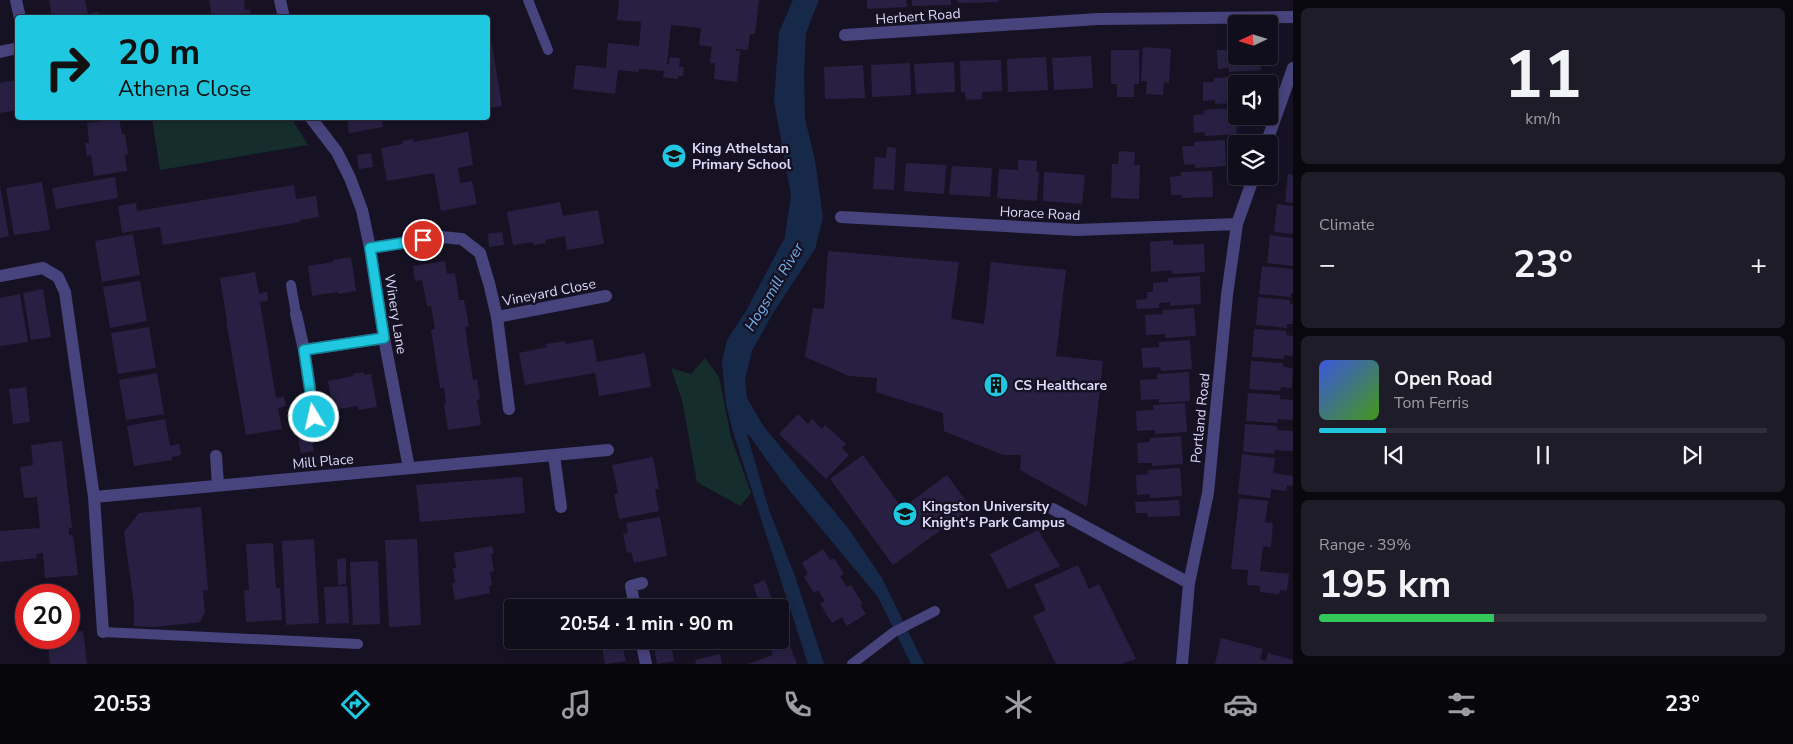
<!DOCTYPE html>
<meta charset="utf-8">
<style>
:root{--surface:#100e1b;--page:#1e1c28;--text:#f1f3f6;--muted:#9c9ca3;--line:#302e3a;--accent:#1fc7e1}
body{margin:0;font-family:"Nunito Sans",sans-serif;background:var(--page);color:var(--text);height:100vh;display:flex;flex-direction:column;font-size:19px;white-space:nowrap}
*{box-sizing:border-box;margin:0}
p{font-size:16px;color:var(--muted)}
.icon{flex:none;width:28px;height:28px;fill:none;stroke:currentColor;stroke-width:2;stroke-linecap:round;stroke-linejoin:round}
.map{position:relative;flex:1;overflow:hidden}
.sheet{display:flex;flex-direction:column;gap:8px;padding:8px;background:#09080f;width:500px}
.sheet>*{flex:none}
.top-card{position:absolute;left:15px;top:15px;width:475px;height:105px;border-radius:5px;box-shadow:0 2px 8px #0003,0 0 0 1px var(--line);background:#1fc7e1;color:#111;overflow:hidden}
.needle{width:32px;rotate:266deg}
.buttons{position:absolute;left:1228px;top:15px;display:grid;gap:10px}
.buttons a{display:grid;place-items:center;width:50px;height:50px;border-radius:5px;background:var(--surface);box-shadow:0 2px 8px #0003,0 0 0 1px var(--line);font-size:25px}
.speed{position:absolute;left:15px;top:584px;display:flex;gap:10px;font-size:25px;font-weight:700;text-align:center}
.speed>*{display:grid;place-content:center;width:65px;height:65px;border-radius:50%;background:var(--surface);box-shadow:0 2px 8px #0003,0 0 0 1px var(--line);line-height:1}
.speed .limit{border:8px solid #d22;background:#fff;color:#111}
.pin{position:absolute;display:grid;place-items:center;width:42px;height:42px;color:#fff;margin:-21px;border:2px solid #fff;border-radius:50%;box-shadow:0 1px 5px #0007}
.me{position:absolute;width:55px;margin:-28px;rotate:351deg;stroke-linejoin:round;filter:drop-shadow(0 0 4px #0008)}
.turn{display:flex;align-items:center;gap:18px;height:105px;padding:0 20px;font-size:22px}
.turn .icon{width:65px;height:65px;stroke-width:2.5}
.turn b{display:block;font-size:35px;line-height:42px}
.big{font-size:38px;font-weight:700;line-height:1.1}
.sheet .card{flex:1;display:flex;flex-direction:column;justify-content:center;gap:8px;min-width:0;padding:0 18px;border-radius:8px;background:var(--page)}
.sheet .dial{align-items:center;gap:0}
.dial b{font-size:65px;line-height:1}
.song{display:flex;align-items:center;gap:15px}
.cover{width:60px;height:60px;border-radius:8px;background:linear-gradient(135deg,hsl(230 70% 55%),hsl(100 70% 35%))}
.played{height:5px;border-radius:2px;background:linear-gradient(90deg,var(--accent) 15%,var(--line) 15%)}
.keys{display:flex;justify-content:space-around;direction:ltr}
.heat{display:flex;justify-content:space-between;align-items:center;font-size:28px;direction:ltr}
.charge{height:8px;border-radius:4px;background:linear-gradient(90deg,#34c759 39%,var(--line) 0)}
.trip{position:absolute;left:504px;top:599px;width:285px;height:50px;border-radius:5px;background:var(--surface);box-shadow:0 2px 8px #0003,0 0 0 1px var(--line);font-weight:700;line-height:50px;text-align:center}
.dock{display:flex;height:80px;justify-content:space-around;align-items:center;background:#06060b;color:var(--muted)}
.dock .icon{width:35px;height:35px}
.dock .active{color:var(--accent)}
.dock b{font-size:22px;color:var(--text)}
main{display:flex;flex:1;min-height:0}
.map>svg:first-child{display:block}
</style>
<main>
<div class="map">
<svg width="1293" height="664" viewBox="0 0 1293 664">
<rect width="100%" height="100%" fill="#161224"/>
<!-- green -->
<path fill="#162d2d" d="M 152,118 L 292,118 L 295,124 L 308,145 L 160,170 Z
M 705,358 L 719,377 L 731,437 L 751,493 L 740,506 L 697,482 L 682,400 L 671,368 L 691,374 Z"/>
<!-- water -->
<path fill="#172948" d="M 793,0 L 819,0 L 806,33 L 804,74 L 805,119 L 815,160 L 823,218 L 815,249 L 773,313 L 752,351 L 745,379 L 747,398 L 764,427 L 848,528 L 882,578 L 924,664 L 911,664 L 878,597 L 781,480 L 749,435 L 747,434 L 769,510 L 795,576 L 824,664 L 808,664 L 733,432 L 726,404 L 722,362 L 727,340 L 746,311 L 785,237 L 791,195 L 774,101 L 779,32 Z"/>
<!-- building -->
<path fill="#282042" d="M 49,0 L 85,0 L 88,14 L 98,12 L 101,18 L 52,18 Z
M 209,0 L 244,0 L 245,10 L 250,9 L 251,18 L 212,18 Z
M 619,0 L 759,0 L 755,34 L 750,34 L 748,50 L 736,49 L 736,51 L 740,51 L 737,82 L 714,79 L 715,63 L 710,63 L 712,47 L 699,45 L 701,28 L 671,25 L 667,64 L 669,64 L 670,57 L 680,58 L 679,67 L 684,67 L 683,76 L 678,76 L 678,79 L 663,77 L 664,71 L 639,69 L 639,72 L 618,70 L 615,94 L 573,89 L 576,65 L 606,68 L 608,43 L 639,46 L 641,22 L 617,20 Z
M 867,0 L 906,0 L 907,7 L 867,9 Z
M 912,0 L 951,0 L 951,5 L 912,6 Z
M 958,0 L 999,0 L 999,2 L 958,3 Z
M 488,32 L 490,32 L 502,106 L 488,108 Z
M 1236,45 L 1236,56 L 1260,56 L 1261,70 L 1229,72 L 1229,68 L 1218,69 L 1217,50 L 1228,50 L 1228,46 Z
M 1143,47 L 1171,49 L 1169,83 L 1164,82 L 1163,95 L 1146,94 L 1147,81 L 1141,81 Z
M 1111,50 L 1139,50 L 1139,84 L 1134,84 L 1134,97 L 1117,97 L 1117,84 L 1111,84 Z
M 1091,56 L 1093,88 L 1054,90 L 1052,58 Z
M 1046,57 L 1048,90 L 1008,92 L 1007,59 Z
M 1001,60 L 1002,91 L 982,92 L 982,99 L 966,100 L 965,92 L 961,92 L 960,61 Z
M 954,62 L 955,92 L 916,94 L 914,64 Z
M 910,63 L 911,95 L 872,97 L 871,65 Z
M 863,65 L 865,98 L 825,99 L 824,67 Z
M 1245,76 L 1245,84 L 1236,84 L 1236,103 L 1215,104 L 1215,100 L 1203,101 L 1203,82 L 1214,82 L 1214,78 Z
M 18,80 L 18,110 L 0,113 L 0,83 Z
M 1235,108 L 1237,134 L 1205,136 L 1205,132 L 1194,133 L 1193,115 L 1204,114 L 1204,110 Z
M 347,118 L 381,118 L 383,127 L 349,133 Z
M 119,119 L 122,134 L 125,134 L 128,154 L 125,155 L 127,171 L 94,176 L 91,155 L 87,156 L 85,143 L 89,143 L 87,123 Z
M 468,132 L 473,165 L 458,168 L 460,183 L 472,181 L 477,204 L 441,211 L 434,173 L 387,181 L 381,148 L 403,144 L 402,141 L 413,139 L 413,142 Z
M 1225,140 L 1226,166 L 1195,168 L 1195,164 L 1184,165 L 1182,146 L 1194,146 L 1194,142 Z
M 887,147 L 896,148 L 894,190 L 873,189 L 875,157 L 886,158 Z
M 1119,151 L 1135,152 L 1134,165 L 1140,165 L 1139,199 L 1111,198 L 1112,164 L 1118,164 Z
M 371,153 L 373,167 L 359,169 L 357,155 Z
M 1018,160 L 1037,161 L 1036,172 L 1039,172 L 1037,201 L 997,198 L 999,169 L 1018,170 Z
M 906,163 L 946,165 L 944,194 L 904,191 Z
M 952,166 L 992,168 L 990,197 L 949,194 Z
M 1212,171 L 1213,197 L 1182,198 L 1182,195 L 1171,195 L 1170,177 L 1181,176 L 1181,172 Z
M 1044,172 L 1085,175 L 1082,204 L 1043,201 Z
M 1288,174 L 1293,175 L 1293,203 L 1285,202 Z
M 115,177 L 118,198 L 56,209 L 52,188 Z
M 42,182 L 50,230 L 14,235 L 6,188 Z
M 294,185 L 296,199 L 316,196 L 319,217 L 300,220 L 300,222 L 163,245 L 160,227 L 122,233 L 118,206 L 136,203 L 137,211 Z
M 0,186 L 9,236 L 0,238 Z
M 560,202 L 563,216 L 598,210 L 604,244 L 567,250 L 565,236 L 545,240 L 546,243 L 534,245 L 533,242 L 513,245 L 507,212 Z
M 1277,204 L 1293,206 L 1293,234 L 1274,232 Z
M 502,232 L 504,245 L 489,247 L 488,234 Z
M 133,234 L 140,275 L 102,282 L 95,241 Z
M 1270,235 L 1293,238 L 1293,266 L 1267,263 Z
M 1173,240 L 1173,245 L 1204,244 L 1205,272 L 1173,274 L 1172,270 L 1151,272 L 1150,242 Z
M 828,251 L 959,262 L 951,319 L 984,324 L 991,262 L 1066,270 L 1056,356 L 1103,361 L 1087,507 L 1020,470 L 1021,455 L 1003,455 L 944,431 L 943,413 L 876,392 L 877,378 L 849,376 L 805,357 L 813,308 L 824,309 Z
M 351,257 L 356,291 L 338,294 L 338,292 L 312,296 L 308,266 L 333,262 L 333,260 Z
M 445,261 L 447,274 L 455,273 L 459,300 L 464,300 L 469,326 L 465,327 L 473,380 L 477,379 L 480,399 L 477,400 L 481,425 L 448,430 L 444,404 L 446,403 L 444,387 L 440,388 L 431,330 L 435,329 L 431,306 L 427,306 L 422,280 L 415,281 L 413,266 Z
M 1262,266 L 1293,269 L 1293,293 L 1291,293 L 1291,297 L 1259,294 Z
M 255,272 L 259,294 L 267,292 L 268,301 L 260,302 L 276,398 L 284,397 L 286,406 L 278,408 L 282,429 L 246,435 L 226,321 L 227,321 L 220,278 Z
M 1200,276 L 1201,304 L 1170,306 L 1170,302 L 1159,303 L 1159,308 L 1137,309 L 1136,300 L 1147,299 L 1147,292 L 1153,292 L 1153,283 L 1168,282 L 1168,278 Z
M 140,281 L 147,321 L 110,328 L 103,287 Z
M 43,289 L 51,337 L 31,340 L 23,293 Z
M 20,294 L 28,342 L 0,346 L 0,298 Z
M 1258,297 L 1290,300 L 1290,304 L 1293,304 L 1293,324 L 1287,324 L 1287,328 L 1256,325 Z
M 1194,308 L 1196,336 L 1165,338 L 1165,334 L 1146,335 L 1145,315 L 1163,314 L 1163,310 Z
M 149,327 L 156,368 L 118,374 L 111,333 Z
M 1254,329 L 1286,331 L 1286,335 L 1293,336 L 1293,356 L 1284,355 L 1284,359 L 1252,357 Z
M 593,339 L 597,362 L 645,353 L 651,387 L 599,396 L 595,373 L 525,385 L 519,353 L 547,347 L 546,344 L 565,341 L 566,344 Z
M 1190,340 L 1192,369 L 1161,371 L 1160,367 L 1143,368 L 1141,348 L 1159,347 L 1159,342 Z
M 1251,361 L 1283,363 L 1283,367 L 1293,368 L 1292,388 L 1281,387 L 1280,391 L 1249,389 Z
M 364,372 L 364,375 L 371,374 L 377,407 L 358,410 L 358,406 L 333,410 L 328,381 L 353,376 L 353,374 Z
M 1189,372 L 1190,401 L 1159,403 L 1159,399 L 1141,400 L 1140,380 L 1157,379 L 1157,374 Z
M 157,373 L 164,414 L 126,420 L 119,380 Z
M 26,387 L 30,422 L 13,424 L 9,389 Z
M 1248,393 L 1280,395 L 1280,399 L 1293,400 L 1293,420 L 1278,419 L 1277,423 L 1246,421 Z
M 1185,403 L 1187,432 L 1155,434 L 1155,430 L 1137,431 L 1136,411 L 1154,410 L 1153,405 Z
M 798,414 L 808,424 L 812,419 L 822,429 L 825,425 L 846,444 L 842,448 L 849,455 L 826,479 L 779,434 Z
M 165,419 L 170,446 L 179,444 L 181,455 L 172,457 L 172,460 L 134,466 L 127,426 Z
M 1245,424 L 1277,426 L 1277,430 L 1293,431 L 1293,451 L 1275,450 L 1274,454 L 1243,452 Z
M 1181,436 L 1183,464 L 1152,466 L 1152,463 L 1138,463 L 1137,443 L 1150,442 L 1150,438 Z
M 311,437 L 314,451 L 301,453 L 298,439 Z
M 62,441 L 72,528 L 69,528 L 69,535 L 73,535 L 78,575 L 45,578 L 43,553 L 36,554 L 37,558 L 0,562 L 0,531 L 40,528 L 37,497 L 24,498 L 20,467 L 33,465 L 31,445 Z
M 1242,454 L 1275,458 L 1273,473 L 1293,476 L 1293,486 L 1287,485 L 1286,491 L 1271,489 L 1270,498 L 1238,494 Z
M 863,455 L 902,508 L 947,475 L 971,508 L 893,565 L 830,479 Z
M 653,457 L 659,489 L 655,489 L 659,511 L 619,519 L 614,494 L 618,493 L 612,465 Z
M 1180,468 L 1182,496 L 1150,498 L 1150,494 L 1137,495 L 1136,475 L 1148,474 L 1148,470 Z
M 522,477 L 525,513 L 420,522 L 416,485 Z
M 1239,498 L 1268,501 L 1265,522 L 1273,523 L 1271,547 L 1263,546 L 1260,571 L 1289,574 L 1287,591 L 1280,590 L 1279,594 L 1260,592 L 1260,586 L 1247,585 L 1248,570 L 1231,569 Z
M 1179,500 L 1180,516 L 1148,517 L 1147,513 L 1136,513 L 1135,502 Z
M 201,507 L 208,590 L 203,591 L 205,613 L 200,622 L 155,627 L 134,626 L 134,604 L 124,532 L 139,513 Z
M 660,517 L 667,556 L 634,563 L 631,552 L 627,553 L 623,534 L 628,533 L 626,523 Z
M 1038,530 L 1060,566 L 1008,589 L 990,554 Z
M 314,539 L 319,623 L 286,625 L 282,541 Z
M 417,539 L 421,625 L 389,627 L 385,540 Z
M 273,543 L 276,588 L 280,588 L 282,620 L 246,622 L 244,590 L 249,590 L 246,544 Z
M 492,546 L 494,553 L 491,554 L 494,571 L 490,572 L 492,585 L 489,586 L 490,593 L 455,600 L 452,583 L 455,583 L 453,568 L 456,568 L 454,553 Z
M 823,549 L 830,560 L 834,558 L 844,574 L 840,576 L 847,587 L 851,585 L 863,604 L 860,605 L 866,614 L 847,626 L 842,617 L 832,623 L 820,604 L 825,601 L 818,590 L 814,593 L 804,577 L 808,574 L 802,563 Z
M 346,558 L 346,584 L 338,585 L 337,559 Z
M 378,561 L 380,624 L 353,625 L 350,562 Z
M 1078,565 L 1089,589 L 1099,584 L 1136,659 L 1121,664 L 1056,664 L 1033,616 L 1046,610 L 1034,585 Z
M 765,580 L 775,608 L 752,608 L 760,604 L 753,585 Z
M 347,586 L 349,623 L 326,624 L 324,587 Z
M 780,621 L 797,664 L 748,664 L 773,655 L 768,640 L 780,640 Z
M 83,631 L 87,664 L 50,664 L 47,638 L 69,638 L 69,633 Z
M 1221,638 L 1263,649 L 1260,659 L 1266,661 L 1268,653 L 1293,660 L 1293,664 L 1215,664 Z
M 588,640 L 621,640 L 626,661 L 605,664 L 602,647 L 590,649 Z
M 671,643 L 674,661 L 657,664 L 654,646 Z
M 720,654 L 722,664 L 696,664 L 695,660 Z"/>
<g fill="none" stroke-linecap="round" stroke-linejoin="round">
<!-- lane -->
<path stroke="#47437c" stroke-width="10" d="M 528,0 L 548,50
M 291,285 L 296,314
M 310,387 L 314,417
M 103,632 L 358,644
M 852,664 L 894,632 L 935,611"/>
<!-- street -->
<path stroke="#47437c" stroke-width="12" d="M 16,0 L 20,18
M 280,0 L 284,18
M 845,35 L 1098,19 L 1293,17
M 0,52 L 18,48
M 311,118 L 337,152 L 350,178 L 362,210 L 370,248 L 384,338 L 409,468
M 1266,144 L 1293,68
M 841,217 L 1077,230 L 1237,224
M 370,248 L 441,237 L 462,239 L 480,253 L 489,283 L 497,317 L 509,409
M 0,276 L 43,268 L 58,277 L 65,292 L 94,497 L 103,632
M 296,314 L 304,350 L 310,387
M 497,317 L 606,296
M 304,350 L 384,338
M 554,455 L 608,450
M 216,456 L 218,485
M 94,497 L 554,455 L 561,507
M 1053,509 L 1189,583
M 635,608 L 631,586 L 642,583
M 641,640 L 646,664
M 1182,664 L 1189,583 L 1208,493 L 1227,295 L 1237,224 L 1254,176"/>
</g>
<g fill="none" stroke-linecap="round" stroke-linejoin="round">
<defs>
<path id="route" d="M 314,417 L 304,350 L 384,338 L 370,248 L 423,240"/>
</defs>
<!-- route casing -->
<use href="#route" stroke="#148192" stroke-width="12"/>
<!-- route -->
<use href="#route" stroke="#1fc7e1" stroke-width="9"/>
</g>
<!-- icons -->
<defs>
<symbol id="school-disc" viewBox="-11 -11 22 22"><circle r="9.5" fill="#1fc7e1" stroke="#161224"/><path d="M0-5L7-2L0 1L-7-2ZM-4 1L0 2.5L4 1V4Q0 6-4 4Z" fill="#111"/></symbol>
<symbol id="building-disc" viewBox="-11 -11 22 22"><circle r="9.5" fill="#1fc7e1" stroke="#161224"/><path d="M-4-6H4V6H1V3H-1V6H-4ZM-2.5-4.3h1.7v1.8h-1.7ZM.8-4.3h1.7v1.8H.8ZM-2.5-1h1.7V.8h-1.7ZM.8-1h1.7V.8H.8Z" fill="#111"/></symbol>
<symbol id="university-disc" viewBox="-11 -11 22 22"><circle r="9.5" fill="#1fc7e1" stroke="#161224"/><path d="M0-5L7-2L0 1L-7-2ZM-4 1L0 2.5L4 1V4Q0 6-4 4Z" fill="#111"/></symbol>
</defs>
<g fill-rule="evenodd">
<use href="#school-disc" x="660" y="142" width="28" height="28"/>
<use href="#building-disc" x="982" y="371" width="28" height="28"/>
<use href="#university-disc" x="891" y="500" width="28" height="28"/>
</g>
<g text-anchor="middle" stroke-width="5" stroke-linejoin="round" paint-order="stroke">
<!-- street labels -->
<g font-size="14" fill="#ded9fa" stroke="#161224">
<text transform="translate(918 16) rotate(-4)" y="5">Herbert Road</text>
<text transform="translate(1040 213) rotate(3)" y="5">Horace Road</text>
<text transform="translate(549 292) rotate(-11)" y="5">Vineyard Close</text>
<text transform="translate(396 314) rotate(81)" y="5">Winery Lane</text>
<text transform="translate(1200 418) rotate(-84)" y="5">Portland Road</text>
<text transform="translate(323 461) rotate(-5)" y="5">Mill Place</text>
</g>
<!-- poi labels -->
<g font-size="14" font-weight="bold" fill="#ded9fa" stroke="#161224" text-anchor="start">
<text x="692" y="153">King Athelstan<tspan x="692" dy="16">Primary School</tspan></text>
<text x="1014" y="390">CS Healthcare</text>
<text x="922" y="511">Kingston University<tspan x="922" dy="16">Knight's Park Campus</tspan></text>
</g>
<!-- water labels -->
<g font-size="15" font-style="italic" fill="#75b1ec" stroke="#161224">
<text transform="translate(774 287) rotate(-59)" y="5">Hogsmill River</text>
</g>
</g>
</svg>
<div class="buttons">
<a><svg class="needle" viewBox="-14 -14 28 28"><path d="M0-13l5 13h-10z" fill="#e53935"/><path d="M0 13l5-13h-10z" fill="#9c9ca3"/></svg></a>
<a><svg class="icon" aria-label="sound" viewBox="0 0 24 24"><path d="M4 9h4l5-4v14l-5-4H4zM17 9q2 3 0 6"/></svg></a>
<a><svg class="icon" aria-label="layers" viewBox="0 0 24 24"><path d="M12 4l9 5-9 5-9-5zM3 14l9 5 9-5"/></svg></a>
</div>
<div class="speed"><div class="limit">20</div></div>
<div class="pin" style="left:423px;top:240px;background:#d93025"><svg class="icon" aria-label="arrive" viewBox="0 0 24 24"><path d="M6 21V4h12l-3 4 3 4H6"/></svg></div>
<svg class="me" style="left:314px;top:417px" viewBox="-20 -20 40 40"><circle r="17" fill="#1fc7e1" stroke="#fff" stroke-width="3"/><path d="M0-11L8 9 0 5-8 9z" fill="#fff"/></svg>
<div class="trip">20:54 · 1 min · 90 m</div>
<div class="top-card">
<div class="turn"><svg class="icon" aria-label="right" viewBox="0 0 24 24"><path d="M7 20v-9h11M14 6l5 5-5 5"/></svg><div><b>20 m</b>Athena Close</div></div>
</div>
</div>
<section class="sheet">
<div class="card dial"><b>11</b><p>km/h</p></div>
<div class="card"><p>Climate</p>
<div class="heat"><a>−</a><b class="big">23°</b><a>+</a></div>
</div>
<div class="card">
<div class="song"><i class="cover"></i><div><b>Open Road</b><p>Tom Ferris</p></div></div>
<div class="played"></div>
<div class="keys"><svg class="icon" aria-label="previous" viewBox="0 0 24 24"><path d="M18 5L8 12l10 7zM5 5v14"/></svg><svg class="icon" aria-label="pause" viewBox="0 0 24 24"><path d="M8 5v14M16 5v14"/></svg><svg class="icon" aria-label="next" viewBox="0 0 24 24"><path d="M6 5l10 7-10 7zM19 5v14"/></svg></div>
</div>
<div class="card"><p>Range · 39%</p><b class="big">195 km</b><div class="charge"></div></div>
</section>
</main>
<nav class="dock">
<b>20:53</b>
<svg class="icon active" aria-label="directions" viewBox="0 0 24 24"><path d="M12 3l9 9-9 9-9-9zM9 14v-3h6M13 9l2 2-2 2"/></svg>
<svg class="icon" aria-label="music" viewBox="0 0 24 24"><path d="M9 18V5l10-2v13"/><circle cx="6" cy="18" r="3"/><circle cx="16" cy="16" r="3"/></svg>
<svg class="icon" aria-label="phone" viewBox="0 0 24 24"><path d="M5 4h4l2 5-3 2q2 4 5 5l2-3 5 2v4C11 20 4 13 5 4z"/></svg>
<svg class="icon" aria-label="climate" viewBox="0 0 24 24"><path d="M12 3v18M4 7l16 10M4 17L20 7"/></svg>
<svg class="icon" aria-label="car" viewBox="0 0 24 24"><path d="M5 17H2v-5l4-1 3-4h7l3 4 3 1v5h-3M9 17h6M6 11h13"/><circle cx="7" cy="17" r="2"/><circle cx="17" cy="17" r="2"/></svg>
<svg class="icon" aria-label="filters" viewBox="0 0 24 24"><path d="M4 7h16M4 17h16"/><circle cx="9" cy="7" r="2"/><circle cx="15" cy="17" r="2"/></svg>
<b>23°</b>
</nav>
